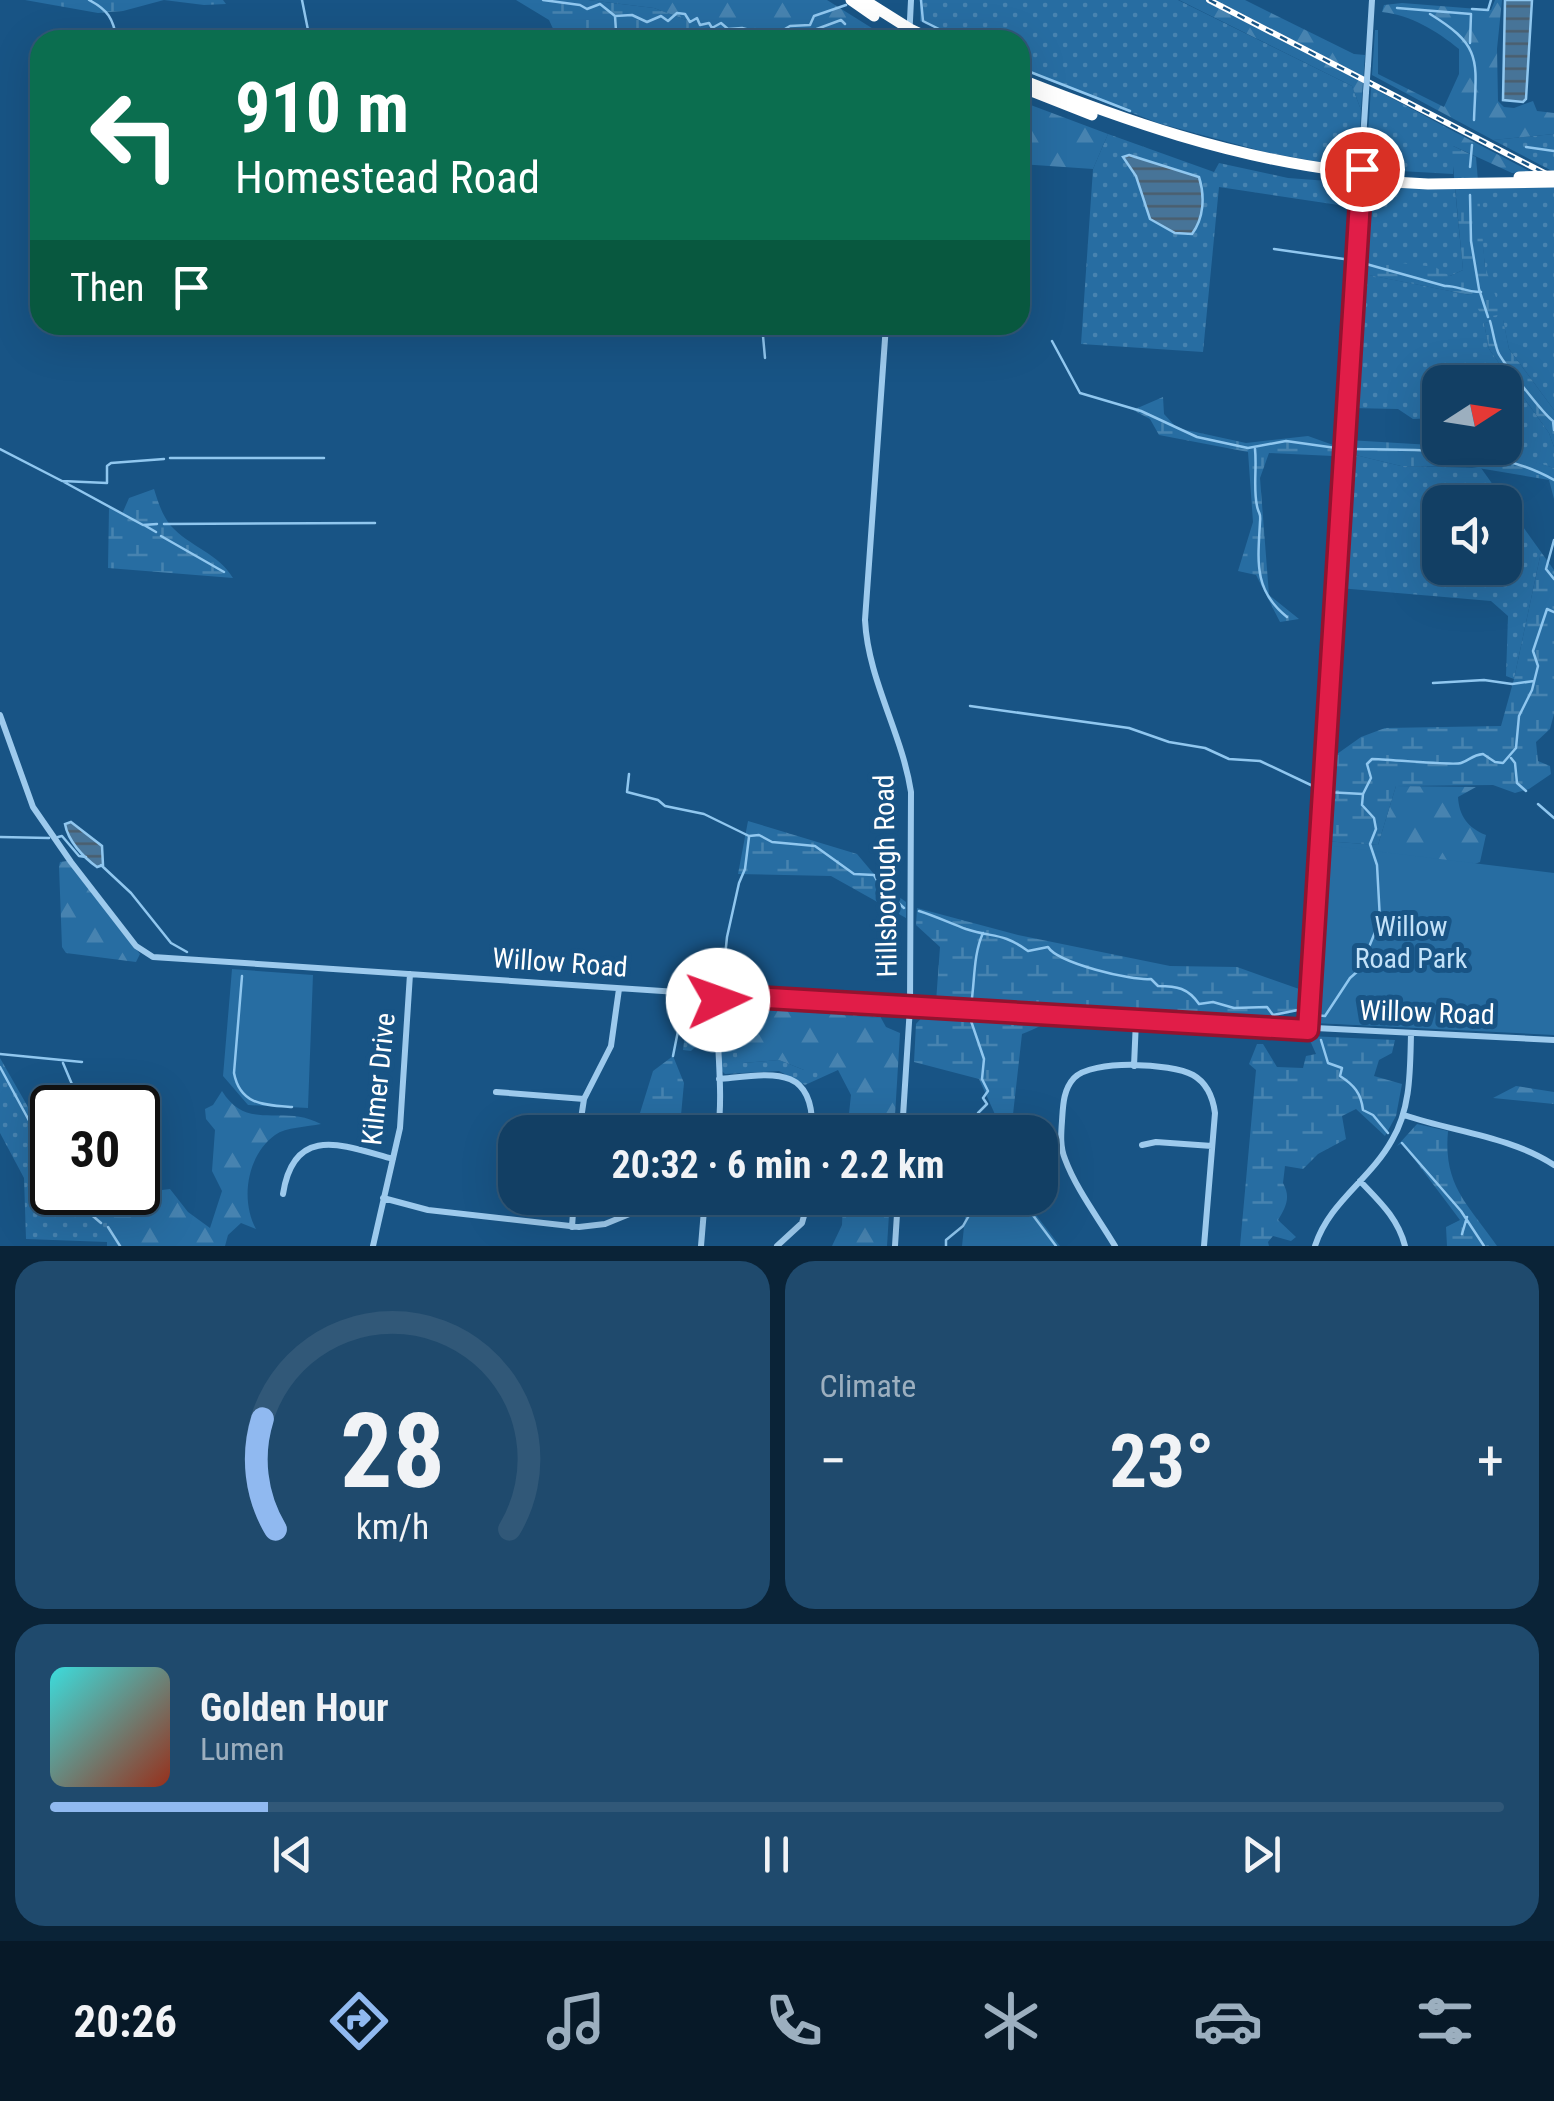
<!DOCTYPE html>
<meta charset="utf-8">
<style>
:root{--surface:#123f64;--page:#1f4a6d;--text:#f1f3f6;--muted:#9cafbf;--line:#315878;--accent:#90b9f0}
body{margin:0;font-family:"Roboto Condensed",sans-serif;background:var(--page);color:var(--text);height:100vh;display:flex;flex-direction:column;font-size:38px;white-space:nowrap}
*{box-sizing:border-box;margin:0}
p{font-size:32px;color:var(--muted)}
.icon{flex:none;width:55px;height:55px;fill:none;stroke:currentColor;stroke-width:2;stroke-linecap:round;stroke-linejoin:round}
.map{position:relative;height:1246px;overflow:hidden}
.drawer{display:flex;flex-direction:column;gap:15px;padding:15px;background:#0a2337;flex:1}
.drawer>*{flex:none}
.guide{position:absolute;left:30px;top:30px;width:1000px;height:305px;border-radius:30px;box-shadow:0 10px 40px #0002,0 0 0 2px var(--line);background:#0b6e4f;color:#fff;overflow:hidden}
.needle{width:65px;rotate:78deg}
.buttons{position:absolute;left:1422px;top:365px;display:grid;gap:20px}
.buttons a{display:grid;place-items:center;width:100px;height:100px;border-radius:20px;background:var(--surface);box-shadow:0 10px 40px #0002,0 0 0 2px var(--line);font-size:50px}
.speed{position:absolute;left:30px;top:1085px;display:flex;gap:20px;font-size:50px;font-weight:700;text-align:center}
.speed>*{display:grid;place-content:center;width:130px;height:130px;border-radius:50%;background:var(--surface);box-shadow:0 10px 40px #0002,0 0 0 2px var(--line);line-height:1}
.speed .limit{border:5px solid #111;border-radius:15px;background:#fff;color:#111}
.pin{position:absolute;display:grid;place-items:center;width:85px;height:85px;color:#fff;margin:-42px;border:5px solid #fff;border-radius:50%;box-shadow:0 2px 10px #0007}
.me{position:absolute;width:110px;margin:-55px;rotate:87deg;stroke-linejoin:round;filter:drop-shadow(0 0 8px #0008)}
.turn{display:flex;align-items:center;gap:35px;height:210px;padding:0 40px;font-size:45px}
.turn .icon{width:130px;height:130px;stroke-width:2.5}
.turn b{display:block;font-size:70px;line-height:85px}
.then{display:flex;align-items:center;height:95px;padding:0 40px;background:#0003;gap:20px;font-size:38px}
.big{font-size:75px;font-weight:700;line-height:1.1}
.drawer .tile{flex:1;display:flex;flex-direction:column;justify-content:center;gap:15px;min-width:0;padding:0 35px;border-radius:30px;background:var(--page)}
.drawer .dial{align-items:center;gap:0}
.dial svg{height:260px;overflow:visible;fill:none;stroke:var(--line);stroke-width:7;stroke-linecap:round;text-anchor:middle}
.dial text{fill:var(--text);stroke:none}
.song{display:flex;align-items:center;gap:30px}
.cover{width:120px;height:120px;border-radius:15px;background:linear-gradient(135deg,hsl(180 70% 55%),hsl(10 70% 35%))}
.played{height:10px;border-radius:5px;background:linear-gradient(90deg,var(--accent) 15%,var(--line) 15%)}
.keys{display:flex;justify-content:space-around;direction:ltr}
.heat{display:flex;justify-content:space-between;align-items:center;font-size:55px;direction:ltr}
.drawer .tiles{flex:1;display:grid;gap:15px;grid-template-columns:1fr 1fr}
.tile:last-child{grid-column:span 2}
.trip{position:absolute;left:498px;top:1115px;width:560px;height:100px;border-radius:30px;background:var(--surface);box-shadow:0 10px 40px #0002,0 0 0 2px var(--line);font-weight:700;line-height:100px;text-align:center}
.menu{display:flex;height:160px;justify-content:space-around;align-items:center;background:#071928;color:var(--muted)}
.menu .icon{width:70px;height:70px}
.menu .current{color:var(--accent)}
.menu b{font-size:45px;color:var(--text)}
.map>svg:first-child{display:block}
</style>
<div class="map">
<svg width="1554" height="1246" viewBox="0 0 1554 1246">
<defs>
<pattern id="grass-dots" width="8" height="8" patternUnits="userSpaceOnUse" patternTransform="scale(2.5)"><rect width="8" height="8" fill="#276da2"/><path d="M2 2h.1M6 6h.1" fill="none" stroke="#4783b0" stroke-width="1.8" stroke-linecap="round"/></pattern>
<pattern id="forest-firs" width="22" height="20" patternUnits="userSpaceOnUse" patternTransform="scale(2.5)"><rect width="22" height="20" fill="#276da2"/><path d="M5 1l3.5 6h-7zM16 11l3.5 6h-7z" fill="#4783b0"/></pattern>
<pattern id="wetland-marsh" width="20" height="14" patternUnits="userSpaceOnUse" patternTransform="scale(2.5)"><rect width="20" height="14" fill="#276da2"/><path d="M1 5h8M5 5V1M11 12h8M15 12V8" fill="none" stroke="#4783b0"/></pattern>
<pattern id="water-rules" width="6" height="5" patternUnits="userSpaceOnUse" patternTransform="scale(2.5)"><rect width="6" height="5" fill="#477498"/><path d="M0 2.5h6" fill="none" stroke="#4a5e6e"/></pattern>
</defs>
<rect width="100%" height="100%" fill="#185485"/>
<!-- grass -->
<path fill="url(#grass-dots)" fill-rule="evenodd" d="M 920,0 L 1178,0 L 1352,86 L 1361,110 L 1358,169 L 1265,152 L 1158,123 L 1020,69 L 1020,40 L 958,40 L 920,21 Z
M 1371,87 L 1453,131 L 1453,174 L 1366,169 Z
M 1108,134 L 1214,172 L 1219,163 L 1288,178 L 1355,183 L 1352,207 L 1219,187 L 1203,352 L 1081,344 L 1093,169 Z
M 1554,134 L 1554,172 L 1493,140 Z
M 1365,185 L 1455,189 L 1463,270 L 1450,276 L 1359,258 Z
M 1554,186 L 1554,410 L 1509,349 L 1503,320 L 1484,323 L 1489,349 L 1549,433 L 1554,447 L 1554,468 L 1488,448 L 1505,448 L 1505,382 L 1440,382 L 1440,432 L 1434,418 L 1413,419 L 1398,409 L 1351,408 L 1360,264 L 1364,274 L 1470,295 L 1485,267 L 1477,188 Z
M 1347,453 L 1401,466 L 1481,468 L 1541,552 L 1514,679 L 1506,676 L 1508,616 L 1491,601 L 1339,588 ZM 1440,502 L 1505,502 L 1505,568 L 1440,568 Z
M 689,1000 L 714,1004 L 712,1045 L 699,1043 L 691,1051 L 683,1050 Z
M 727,1001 L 880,1010 L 881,1018 L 776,1010 L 743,1063 L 779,1060 L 804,1070 L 838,1070 L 805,1085 L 779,1071 L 725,1074 L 722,1071 L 721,1004 Z
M 0,1058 L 52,1149 L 52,1192 L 78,1193 L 91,1210 L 107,1211 L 107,1242 L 26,1239 L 24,1178 L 0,1133 Z"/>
<!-- forest -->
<path fill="url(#forest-firs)" d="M 588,0 L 827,0 L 891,40 L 770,40 L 768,32 L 705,27 L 654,8 Z
M 1179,0 L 1245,0 L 1354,54 L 1365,55 L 1361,110 L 1352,86 Z
M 1495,0 L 1502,0 L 1497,49 L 1498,101 L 1504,107 L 1514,108 L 1533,101 L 1537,111 L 1554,113 L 1554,134 L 1493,140 L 1372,75 L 1375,30 L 1378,30 L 1378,74 L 1444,107 L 1459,74 L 1459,49 C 1437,31 1411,15 1382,12 L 1384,5 L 1402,3 L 1491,10 Z
M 1020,101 L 1108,134 L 1093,169 L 1020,164 Z
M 1453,131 L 1531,172 L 1512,173 L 1451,145 Z
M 1396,786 L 1476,787 L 1458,797 C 1459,816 1468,828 1486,835 L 1480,862 L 1435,879 L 1386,1026 L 1319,1023 L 1324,841 L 1378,845 Z
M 67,861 L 140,954 L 136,962 L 66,953 L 62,947 L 59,866 L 60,862 Z
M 776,1010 L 881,1018 L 886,1027 L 900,1033 L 894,1132 L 847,1132 L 851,1095 L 838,1070 L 804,1070 L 779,1060 L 743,1063 L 737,1055 C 740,1021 742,1017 776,1010 Z
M 1516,1086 L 1554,1092 L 1554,1104 L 1493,1098 Z
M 222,1091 C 248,1133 282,1103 321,1124 C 307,1127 286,1127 275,1135 C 247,1155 240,1200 256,1229 L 241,1223 L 228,1235 L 225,1246 L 107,1246 L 107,1197 L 170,1189 L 188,1212 L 210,1228 L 222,1191 L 212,1171 L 215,1130 L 206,1119 L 205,1109 L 213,1105 Z
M 843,1198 L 890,1198 L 887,1246 L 832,1246 L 842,1225 Z"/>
<!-- wetland -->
<path fill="url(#wetland-marsh)" d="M 25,0 L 223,0 L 226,4 L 204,5 L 164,0 L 123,11 L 98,13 Z
M 516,0 L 588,0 L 654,8 L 705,27 L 769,32 L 770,40 L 598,40 L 555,33 L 549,20 Z
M 1451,145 L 1476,157 L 1485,267 L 1502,314 L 1483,318 L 1470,295 L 1363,274 L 1359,258 L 1435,267 L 1450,276 L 1463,270 Z
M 1503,319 L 1509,349 L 1554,410 L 1554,447 L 1549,433 L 1489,349 L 1484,323 Z
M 1163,397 L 1164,414 L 1177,428 L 1246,443 L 1308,436 L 1336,446 L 1333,456 L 1269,453 L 1260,478 L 1269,595 L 1299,619 L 1280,622 L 1256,575 L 1238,571 L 1253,522 L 1248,452 L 1159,435 L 1150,419 L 1133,410 Z
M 1348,440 L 1497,449 L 1554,468 L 1554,499 L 1549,480 L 1472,467 L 1401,466 L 1347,453 Z
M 154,489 C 158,502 162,515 171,526 C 189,546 219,554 233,578 L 108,568 L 109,508 L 122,514 L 129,498 Z
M 1541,552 L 1554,570 L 1554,714 L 1550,729 L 1536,742 L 1538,761 L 1550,766 L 1551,774 L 1529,789 L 1515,793 L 1493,785 L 1396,786 L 1378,845 L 1324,841 L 1330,759 L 1361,737 L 1385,728 L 1501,726 L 1514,679 Z
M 748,821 L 857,854 L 884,886 L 906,902 L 906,918 L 831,876 L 738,874 Z
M 917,908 L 1018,935 L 1170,966 L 1237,967 L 1302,990 L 1304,1009 C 1228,1033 1162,1008 1087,1010 C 1067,1010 1041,1027 1022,1034 L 1011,1132 L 1003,1132 L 979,1079 L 914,1062 L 916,1024 L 936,1002 L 940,947 L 916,925 Z
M 1308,1036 L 1395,1040 L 1392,1053 L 1379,1060 L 1374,1076 L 1402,1084 L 1396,1116 L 1385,1136 L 1356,1109 L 1342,1116 L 1346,1139 L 1318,1154 L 1303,1169 L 1285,1166 L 1283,1183 C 1291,1197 1286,1207 1278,1220 L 1296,1237 L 1291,1241 L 1273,1236 L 1268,1242 L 1269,1246 L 1240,1246 L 1256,1070 L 1249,1064 L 1257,1044 L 1263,1044 L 1277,1067 L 1303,1068 L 1306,1056 L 1316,1054 Z
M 673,1056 L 684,1083 L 680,1126 L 640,1113 L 653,1071 Z
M 1417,1124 L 1448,1131 C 1443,1186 1468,1204 1497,1246 L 1447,1246 L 1446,1227 L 1460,1220 L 1402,1143 L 1397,1146 Z"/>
<!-- park -->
<path fill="#276da2" d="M 1325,845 L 1554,873 L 1554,1035 L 1316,1023 Z
M 232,969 L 313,975 L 308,1108 L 248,1105 L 223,1076 Z
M 967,1198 L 1023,1198 L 1060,1246 L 962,1246 Z"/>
<!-- water -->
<path fill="url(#water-rules)" stroke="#90c7ef" stroke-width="2.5" d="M 1505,0 L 1532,0 L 1526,99 L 1523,102 L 1503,100 Z
M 1129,155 L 1199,177 C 1205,196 1204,218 1192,234 L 1175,233 L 1150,219 L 1136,176 L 1123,157 Z
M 71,822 L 102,846 L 103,865 L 97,867 C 83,857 68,841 65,824 Z"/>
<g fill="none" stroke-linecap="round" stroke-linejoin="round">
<!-- stream -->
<path stroke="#90c7ef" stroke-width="2.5" d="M 89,0 C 108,10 113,18 117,40
M 302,0 L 310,40
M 543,0 L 580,5 L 587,9 L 600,4 L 615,16 L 632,15 L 647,22 L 661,16 L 668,21 L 677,13 L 685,14 L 690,22 L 697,18 L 700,25 L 709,23 L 712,28 L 721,23 L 728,29 L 742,28 L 787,40
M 921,0 L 923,21 L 961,40
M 1397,8 L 1471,14 L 1470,43
M 1472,9 L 1488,10 L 1491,0
M 1430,14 C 1484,47 1476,61 1474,120
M 778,33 L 790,26 L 810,25 L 814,16 L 846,5
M 611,40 L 611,33 L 616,31 L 615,16
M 787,40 L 841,20 L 845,24
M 1020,68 L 1130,111
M 1526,147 L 1554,151
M 1470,167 L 1472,145
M 1470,195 L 1471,241 L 1479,289 L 1488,317
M 1274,249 L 1351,260
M 1359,262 L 1445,286 C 1456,285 1464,292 1481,292
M 1490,321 C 1493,331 1494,342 1498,352 C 1501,360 1545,416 1553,421 L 1554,430
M 762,325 L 765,358
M 1052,341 L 1080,393 L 1141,411 L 1197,437 L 1248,448 L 1286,441 L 1336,448
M 0,449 L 62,481 L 107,483 L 107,466 L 111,463 L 164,459
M 1255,449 C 1257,468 1253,488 1257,506 C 1259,516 1261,511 1260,522 C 1258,560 1253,590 1287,617
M 1348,449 C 1414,450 1495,446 1554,480
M 170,458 L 324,458
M 64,482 L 143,525 L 157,524
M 164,524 L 375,523
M 144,525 L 156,532
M 161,536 L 224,572
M 1554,540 L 1546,569 L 1554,579
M 1433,683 L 1484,680 L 1512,684 L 1534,681
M 970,706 L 1129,728 L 1169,742 L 1205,748 L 1229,759 L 1260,761 L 1315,787
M 1511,758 L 1515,763 L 1517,783 L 1526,791
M 629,774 L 627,792 L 658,800 L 665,806 L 704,814 L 749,836 L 759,835 L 772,842 L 815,846 L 854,874 L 874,875 L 881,887 L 904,908
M 1326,792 L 1363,794
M 1538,804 L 1554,818
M 0,837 L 49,838
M 58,837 L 62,836 L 79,856 L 86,857
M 101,865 L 131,893 L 171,943 L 187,952
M 919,911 C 935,916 950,923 966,929 C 993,938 1002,932 1028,951 L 1048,947 C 1058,963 1131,981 1151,979 L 1158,986 C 1177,986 1188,988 1199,1004 L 1213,1002 L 1234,1008 L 1267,1007 L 1273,1015 L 1298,1010 L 1303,1015
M 242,976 L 234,1073 C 240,1105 264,1105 292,1107
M 715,991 L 723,976 L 727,937 L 739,883 L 745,869 L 749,837
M 971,1005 C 975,981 973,955 983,933
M 1314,1015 L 1325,1016 L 1350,978 L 1375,956 L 1369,947 L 1380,920 L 1377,865 L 1370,844 L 1376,829 L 1374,818 L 1362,805 L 1363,794 L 1371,778 L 1367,764 L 1372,759 C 1386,759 1454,766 1461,763 C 1470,760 1472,755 1483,754 L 1495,762 L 1503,763 L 1516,748 L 1519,716 L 1532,690 L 1538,666 L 1533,651 L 1547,609 L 1554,612
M 970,1018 L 984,1059 L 982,1079 L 988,1091 L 983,1098 L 987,1104 L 978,1113 L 983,1126 L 991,1132
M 1321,1040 L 1328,1063 L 1342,1068 L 1340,1076 C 1354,1085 1361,1093 1363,1110 L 1373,1115 L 1388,1133
M 0,1054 L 82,1062
M 673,1056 L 684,1001
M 63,1063 L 82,1108
M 0,1067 L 52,1163
M 1402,1143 L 1461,1211 L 1484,1246
M 72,1192 L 81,1206 L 101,1223
M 1020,1198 L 1056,1246
M 108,1227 L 120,1246
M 1462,1234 L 1467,1217
M 946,1246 L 946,1240 L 963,1226 L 979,1198"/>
<!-- minor -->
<path stroke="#9dcaed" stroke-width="6" d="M 909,40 L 911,0
M 1368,65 L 1372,0
M 886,325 L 865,620 C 868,680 902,733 911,792 L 910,1007 L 902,1132
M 0,715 L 33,807 L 71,862 L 136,946 L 153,957 L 918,1008 L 1554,1040
M 1308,1030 L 1366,92
M 1134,1066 L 1136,1020
M 719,1079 C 771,1074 815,1063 812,1132
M 496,1092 L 584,1099
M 1404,1115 C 1454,1132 1509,1136 1554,1165
M 579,1132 L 584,1099 L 611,1046 L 619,989
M 718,1132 C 724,1087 715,1041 718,995
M 1142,1145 L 1156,1142 L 1212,1146
M 1360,1181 C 1379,1201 1398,1218 1405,1246
M 283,1194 C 294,1123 345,1146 393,1159
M 383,1198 L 428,1210 L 579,1227 L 605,1224 L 649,1206 L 703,1209
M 572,1227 L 574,1198
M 373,1246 L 400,1128 L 410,974
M 701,1246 L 705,1198
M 777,1246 L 802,1223 L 809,1198
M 895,1246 L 898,1198
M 1115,1246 C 1099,1219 1076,1189 1065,1159 C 1060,1147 1061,1134 1062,1121 C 1063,1106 1063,1090 1074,1078 C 1092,1059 1171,1063 1193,1075 C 1207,1083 1213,1098 1215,1113 L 1204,1246
M 1315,1246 C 1329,1202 1370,1180 1392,1140 C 1411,1108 1410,1070 1411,1034"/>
<!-- highway -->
<path stroke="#fff" stroke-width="11" d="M 851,0 L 874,16
M 864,0 L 910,29 L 933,40
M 1020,79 C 1126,121 1230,157 1344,171
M 1026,89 L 1092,115
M 1376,181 L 1428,184 L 1554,182"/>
<defs>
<path id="rail" d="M 1209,0 L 1554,178"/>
</defs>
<!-- rail casing -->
<use href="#rail" stroke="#fff" stroke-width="6"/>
<!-- rail -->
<use href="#rail" stroke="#185485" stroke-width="2.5" stroke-dasharray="8" stroke-linecap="butt"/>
<!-- minor-bridge -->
<path stroke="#9dcaed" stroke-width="6" d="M 1366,92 L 1368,65"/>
<!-- highway-bridge -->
<path stroke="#fff" stroke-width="11" d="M 1519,177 L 1554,176
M 1343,178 L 1376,181"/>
</g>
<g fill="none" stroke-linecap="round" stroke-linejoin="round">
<defs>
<path id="route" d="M 718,1000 L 718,995 L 1308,1030 L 1362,169"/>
</defs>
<!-- route casing -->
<use href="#route" stroke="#92132f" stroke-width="25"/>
<!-- route -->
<use href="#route" stroke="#e11d48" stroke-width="18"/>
</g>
<g text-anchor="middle" stroke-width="10" stroke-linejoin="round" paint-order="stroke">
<!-- street labels -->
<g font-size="28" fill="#fff" stroke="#185485">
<text transform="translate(885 876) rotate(-91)" y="10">Hillsborough Road</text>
<text transform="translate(560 962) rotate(4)" y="10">Willow Road</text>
<text transform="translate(1427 1012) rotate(2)" y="10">Willow Road</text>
<text transform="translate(378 1079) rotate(-84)" y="10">Kilmer Drive</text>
</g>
<!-- park labels -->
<g font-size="28" fill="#c3e2f9" stroke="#185485">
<text x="1411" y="936">Willow<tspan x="1411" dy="32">Road Park</tspan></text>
</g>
</g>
</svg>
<div class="buttons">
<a><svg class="needle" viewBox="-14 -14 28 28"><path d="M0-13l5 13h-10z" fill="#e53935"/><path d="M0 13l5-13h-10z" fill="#9cafbf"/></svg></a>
<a><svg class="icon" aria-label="sound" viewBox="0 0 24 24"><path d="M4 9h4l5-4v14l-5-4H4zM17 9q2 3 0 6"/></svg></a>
</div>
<div class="speed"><div class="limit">30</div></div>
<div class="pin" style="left:1362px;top:169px;background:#d93025"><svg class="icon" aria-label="arrive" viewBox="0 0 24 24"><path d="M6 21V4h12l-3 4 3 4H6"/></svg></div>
<svg class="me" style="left:718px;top:1000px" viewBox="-20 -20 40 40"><circle r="19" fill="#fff"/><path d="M0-13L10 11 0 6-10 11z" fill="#e11d48"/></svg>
<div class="trip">20:32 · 6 min · 2.2 km</div>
<div class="guide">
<div class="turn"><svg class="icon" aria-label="left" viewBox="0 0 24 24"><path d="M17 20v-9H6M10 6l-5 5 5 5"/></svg><div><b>910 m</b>Homestead Road</div></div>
<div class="then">Then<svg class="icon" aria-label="arrive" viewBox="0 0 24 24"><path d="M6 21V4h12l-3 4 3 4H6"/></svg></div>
</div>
</div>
<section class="drawer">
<div class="tiles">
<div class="tile dial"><svg viewBox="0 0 100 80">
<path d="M14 69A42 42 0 1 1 86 69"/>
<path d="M14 69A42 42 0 0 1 10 35" stroke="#90b9f0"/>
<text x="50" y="56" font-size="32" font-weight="700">28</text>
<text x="50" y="72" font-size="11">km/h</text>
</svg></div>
<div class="tile"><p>Climate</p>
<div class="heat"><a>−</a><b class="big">23°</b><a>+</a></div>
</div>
<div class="tile">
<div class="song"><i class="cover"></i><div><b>Golden Hour</b><p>Lumen</p></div></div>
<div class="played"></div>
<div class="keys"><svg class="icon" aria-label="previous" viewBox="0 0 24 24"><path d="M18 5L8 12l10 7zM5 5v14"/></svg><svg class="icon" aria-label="pause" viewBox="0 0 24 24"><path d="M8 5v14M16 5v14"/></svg><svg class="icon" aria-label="next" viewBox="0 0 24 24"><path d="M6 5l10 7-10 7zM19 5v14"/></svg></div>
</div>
</div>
</section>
<nav class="menu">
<b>20:26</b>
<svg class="icon current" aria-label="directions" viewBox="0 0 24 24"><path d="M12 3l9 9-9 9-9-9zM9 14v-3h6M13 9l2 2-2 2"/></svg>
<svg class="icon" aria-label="music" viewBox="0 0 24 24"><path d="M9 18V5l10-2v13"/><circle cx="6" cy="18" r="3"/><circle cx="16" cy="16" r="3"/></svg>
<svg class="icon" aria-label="phone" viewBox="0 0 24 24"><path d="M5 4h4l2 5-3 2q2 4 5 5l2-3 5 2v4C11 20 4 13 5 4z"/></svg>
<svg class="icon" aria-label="climate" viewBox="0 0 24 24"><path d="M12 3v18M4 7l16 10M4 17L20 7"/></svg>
<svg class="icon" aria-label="car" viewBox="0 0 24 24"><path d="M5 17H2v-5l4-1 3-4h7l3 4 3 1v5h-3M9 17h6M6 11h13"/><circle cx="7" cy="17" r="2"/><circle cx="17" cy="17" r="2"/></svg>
<svg class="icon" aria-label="filters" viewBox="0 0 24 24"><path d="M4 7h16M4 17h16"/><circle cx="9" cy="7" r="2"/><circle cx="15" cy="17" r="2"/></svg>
</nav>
